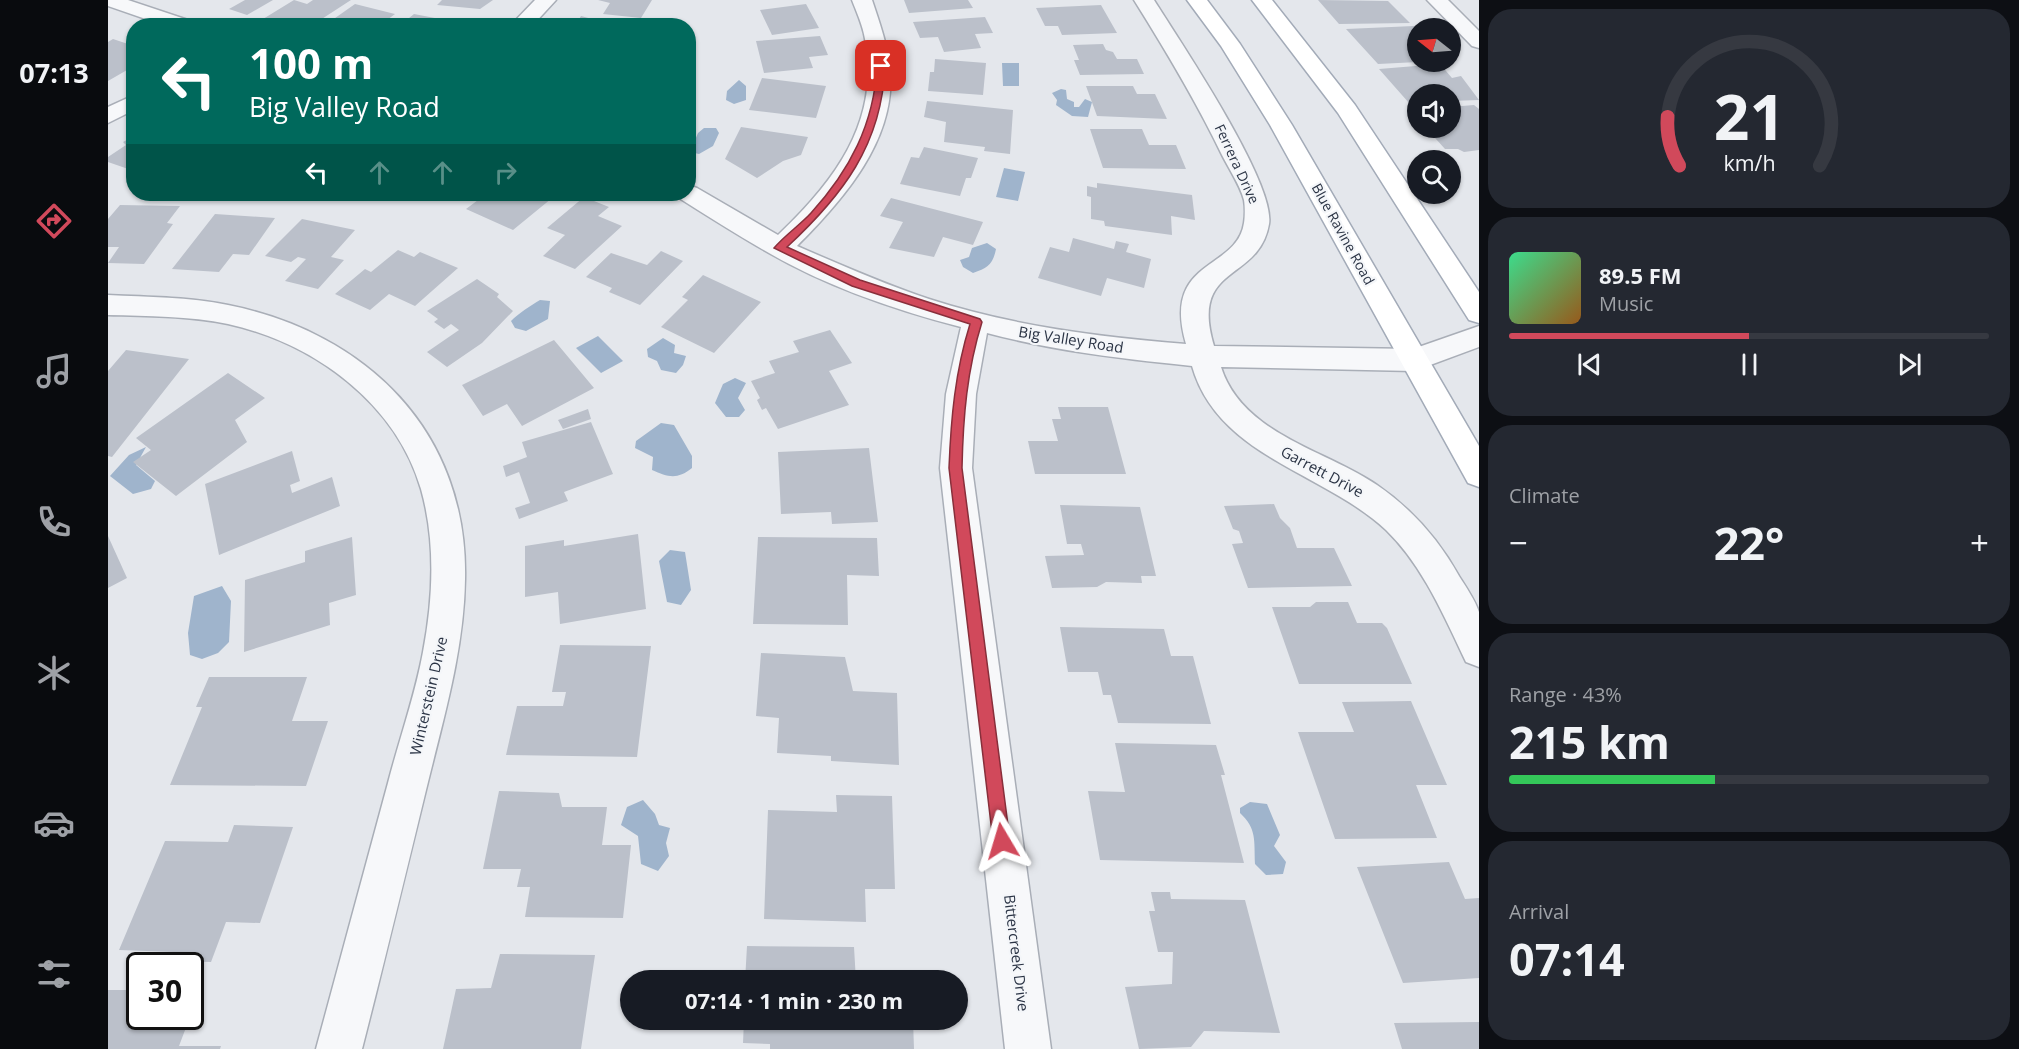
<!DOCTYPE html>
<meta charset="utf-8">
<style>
:root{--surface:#171b24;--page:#242831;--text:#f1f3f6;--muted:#9ea1a6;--line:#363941;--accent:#d1495b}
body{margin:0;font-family:"Open Sans",sans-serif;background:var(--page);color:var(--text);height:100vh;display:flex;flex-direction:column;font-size:22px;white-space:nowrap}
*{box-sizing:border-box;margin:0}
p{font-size:20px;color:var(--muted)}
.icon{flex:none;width:33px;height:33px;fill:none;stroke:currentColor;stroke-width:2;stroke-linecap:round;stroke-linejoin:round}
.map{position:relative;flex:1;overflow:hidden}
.details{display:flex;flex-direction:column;gap:9px;padding:9px;background:#0d0f14;width:540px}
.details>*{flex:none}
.guide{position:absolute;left:18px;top:18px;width:570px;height:183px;border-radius:24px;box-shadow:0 2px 4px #0004;background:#00695c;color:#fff;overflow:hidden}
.needle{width:39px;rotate:287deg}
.tools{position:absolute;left:1299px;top:18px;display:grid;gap:12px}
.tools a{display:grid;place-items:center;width:54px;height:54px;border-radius:50%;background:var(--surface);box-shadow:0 2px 4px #0004;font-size:30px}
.speed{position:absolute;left:18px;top:952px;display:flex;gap:12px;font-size:30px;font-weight:700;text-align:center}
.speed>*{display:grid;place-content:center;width:78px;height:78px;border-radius:50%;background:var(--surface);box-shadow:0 2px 4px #0004;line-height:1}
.speed .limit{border:3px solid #111;border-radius:9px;background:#fff;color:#111}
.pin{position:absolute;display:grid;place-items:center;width:51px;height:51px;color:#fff;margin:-26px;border-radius:12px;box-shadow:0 3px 9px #0006}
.me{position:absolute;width:66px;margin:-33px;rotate:353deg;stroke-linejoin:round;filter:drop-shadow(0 0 4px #0008)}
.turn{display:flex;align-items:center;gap:21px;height:126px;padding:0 24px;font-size:27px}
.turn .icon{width:78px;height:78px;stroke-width:2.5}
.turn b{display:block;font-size:42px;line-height:51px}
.lanes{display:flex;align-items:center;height:57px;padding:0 24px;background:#0003;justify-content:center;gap:30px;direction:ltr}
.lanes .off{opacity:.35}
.big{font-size:45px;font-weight:700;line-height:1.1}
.details .tile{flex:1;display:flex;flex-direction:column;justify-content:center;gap:9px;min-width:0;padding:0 21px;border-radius:24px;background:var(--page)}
.details .dial{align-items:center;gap:0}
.dial svg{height:156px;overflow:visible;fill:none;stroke:var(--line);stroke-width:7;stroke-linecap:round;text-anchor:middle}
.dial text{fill:var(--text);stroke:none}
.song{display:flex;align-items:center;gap:18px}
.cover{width:72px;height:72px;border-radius:9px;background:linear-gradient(135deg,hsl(150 70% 55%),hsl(30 70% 35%))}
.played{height:6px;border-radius:3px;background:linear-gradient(90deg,var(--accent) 50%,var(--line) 50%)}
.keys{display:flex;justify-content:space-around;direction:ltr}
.heat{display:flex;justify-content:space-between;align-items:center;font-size:33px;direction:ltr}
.charge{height:9px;border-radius:4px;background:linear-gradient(90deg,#34c759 43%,var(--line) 0)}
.trip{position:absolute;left:512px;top:970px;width:348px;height:60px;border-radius:30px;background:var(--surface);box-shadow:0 2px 4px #0004;font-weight:700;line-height:60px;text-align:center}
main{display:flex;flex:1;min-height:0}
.menu{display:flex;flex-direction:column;width:108px;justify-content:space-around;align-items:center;background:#090b0e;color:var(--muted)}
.menu .icon{width:42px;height:42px}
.menu .selected{color:var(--accent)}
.menu b{font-size:27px;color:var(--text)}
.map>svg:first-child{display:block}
</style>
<main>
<nav class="menu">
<b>07:13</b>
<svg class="icon selected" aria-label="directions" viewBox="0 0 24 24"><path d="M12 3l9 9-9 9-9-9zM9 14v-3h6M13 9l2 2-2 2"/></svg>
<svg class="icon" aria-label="music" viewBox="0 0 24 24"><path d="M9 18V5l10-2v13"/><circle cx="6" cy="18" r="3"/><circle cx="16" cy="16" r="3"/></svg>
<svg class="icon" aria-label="phone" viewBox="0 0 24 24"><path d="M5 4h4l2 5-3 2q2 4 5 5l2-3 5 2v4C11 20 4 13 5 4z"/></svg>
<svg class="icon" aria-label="climate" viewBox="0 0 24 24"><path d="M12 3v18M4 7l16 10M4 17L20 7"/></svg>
<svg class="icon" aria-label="car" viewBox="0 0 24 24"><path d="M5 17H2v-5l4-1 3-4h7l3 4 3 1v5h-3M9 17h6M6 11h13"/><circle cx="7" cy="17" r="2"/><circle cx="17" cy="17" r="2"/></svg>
<svg class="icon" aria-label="filters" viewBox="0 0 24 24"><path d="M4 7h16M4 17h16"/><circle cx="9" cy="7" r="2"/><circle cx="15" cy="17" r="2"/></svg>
</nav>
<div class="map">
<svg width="1371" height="1049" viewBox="0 0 1371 1049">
<rect width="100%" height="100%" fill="#e4e7ec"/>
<!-- water -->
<path fill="#9fb4cc" d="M 894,63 L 911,63 L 911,86 L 895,86 Z
M 631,80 L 638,86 L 638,100 L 626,104 L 618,100 L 619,91 Z
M 953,89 L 958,90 L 959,99 L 966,102 L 966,107 L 971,107 L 977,99 L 984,102 L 980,117 L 964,116 L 948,105 L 949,100 L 944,93 Z
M 596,128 L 608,128 L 611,133 L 605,146 L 591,154 L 582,152 L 590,133 Z
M 896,168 L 917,172 L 910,201 L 888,197 Z
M 879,243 L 888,249 C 885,264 880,268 865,273 L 855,267 L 852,260 L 861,257 L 864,248 Z
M 432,300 L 442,301 L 440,319 L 418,331 L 407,328 L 403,321 C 411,313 422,306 432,300 Z
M 490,336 L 515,361 L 493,373 L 468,348 Z
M 555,338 L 567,345 L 566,353 L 578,356 L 575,365 L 568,373 L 553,370 L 549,361 L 540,357 L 539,349 Z
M 627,378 L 638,383 L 630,398 L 637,410 L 631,417 L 618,417 L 607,403 L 615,384 Z
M 553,423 L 566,425 L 584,456 L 584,468 C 569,480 560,477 544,470 L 545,457 L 527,448 L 528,441 Z
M 38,447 L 28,465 L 47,481 L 43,489 L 25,494 L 2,476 L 21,455 Z
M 562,550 L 577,552 L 583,590 L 573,605 L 559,602 L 551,561 Z
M 114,586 L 123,601 L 121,642 L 110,653 L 94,659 L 82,655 L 80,633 L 86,596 Z
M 535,800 L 547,814 L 551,825 L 562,828 L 558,843 L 561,856 L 550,871 L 533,864 L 530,836 L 513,825 L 519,807 Z
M 1142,802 L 1159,804 L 1172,835 L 1166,846 L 1178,862 L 1175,874 L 1158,875 L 1147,864 C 1146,840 1149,829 1132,813 L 1132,808 Z"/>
<!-- building -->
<path fill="#bbc0ca" d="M 137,0 L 165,0 L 139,15 L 121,9 Z
M 186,0 L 199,4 L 205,0 L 243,0 L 203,26 L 178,26 L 155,19 Z
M 334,0 L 385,0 L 372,9 L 329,5 Z
M 490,0 L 544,0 L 533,18 L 495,14 L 502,3 Z
M 796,0 L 860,0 L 865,8 L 801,13 Z
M 1210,0 L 1280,1 L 1302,23 L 1231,24 Z
M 247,4 L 287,14 L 271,26 L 220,23 Z
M 698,4 L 711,28 L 664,35 L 652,10 Z
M 993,5 L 1009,33 L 954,35 L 950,26 L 937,26 L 928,8 Z
M 306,14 L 332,19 L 325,26 L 291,26 Z
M 473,16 L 506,25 L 506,26 L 467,26 Z
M 877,17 L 885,33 L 867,34 L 873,48 L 836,52 L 830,37 L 812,38 L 805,22 Z
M 1306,26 L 1310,30 L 1310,62 L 1270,64 L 1238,29 Z
M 712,36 L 720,55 L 701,57 L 705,68 L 656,73 L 648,41 Z
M 5,39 L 26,46 L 26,66 L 0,81 L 0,42 Z
M 995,44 L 998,50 L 1005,52 L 1009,59 L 1029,59 L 1036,74 L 972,75 L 966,60 L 971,60 L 965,45 Z
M 827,59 L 878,63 L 875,95 L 820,91 L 822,72 L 826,72 Z
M 1332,64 L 1344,78 L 1353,76 L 1371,100 L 1342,101 L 1342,94 L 1310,94 L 1310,102 L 1301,103 L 1271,69 Z
M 654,78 L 718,86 L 708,118 L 641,110 Z
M 978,86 L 1025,86 L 1029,94 L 1047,94 L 1059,119 L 989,116 Z
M 819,101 L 905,110 L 902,154 L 876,151 L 877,147 L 836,142 L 838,122 L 816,117 Z
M 1366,105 L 1371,109 L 1371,150 L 1356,152 L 1350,149 L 1337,149 L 1318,128 L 1342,128 L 1342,107 Z
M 633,127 L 700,137 L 693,155 L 675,161 L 649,178 L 617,159 Z
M 982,129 L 1034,129 L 1041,145 L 1068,145 L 1078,169 L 995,168 Z
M 26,136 L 26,171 L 0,162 L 0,157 L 18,145 L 15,142 Z
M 816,147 L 870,158 L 863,178 L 858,178 L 852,196 L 792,184 L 803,157 L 811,158 Z
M 989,183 L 1084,195 L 1087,220 L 1063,216 L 1064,235 L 997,226 L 996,221 L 983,219 L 983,197 L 979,196 L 979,186 L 989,188 Z
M 378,194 L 449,194 L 405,230 L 358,209 Z
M 476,197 L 501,207 L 490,216 L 514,226 L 467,269 L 435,256 L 457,235 L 439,228 Z
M 783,198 L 875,222 L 865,245 L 835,237 L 826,257 L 781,248 L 795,222 L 772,216 Z
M 12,205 L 72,206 L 59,223 L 65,224 L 36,264 L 0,263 L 11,247 L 0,247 L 0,219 Z
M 107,214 L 167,218 L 141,255 L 125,254 L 111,272 L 64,269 Z
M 194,219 L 247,230 L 223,257 L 236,260 L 210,289 L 177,281 L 198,259 L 190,257 L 183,262 L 157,256 Z
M 965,238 L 1006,249 L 1008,241 L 1021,244 L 1018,252 L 1043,259 L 1036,288 L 999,278 L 993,296 L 930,278 L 942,247 L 961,252 Z
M 290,250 L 306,257 L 312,252 L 350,268 L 307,306 L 281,294 L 262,310 L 227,294 L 257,269 L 263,272 Z
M 553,251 L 575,261 L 532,305 L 501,292 L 504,288 L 478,277 L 503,253 L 539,265 Z
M 595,275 L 653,302 L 606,353 L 553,327 L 580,300 L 574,297 Z
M 369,279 L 391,294 L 389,297 L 405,311 L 374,343 L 339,367 L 319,352 L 351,330 L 343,324 L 336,329 L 326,322 L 330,319 L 319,311 Z
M 722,330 L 744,363 L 721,371 L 741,405 L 670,429 L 658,408 L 654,410 L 649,400 L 652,398 L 643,381 L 667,373 L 661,361 L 691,352 L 685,341 Z
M 446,340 L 486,388 L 414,426 L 399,404 L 375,416 L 354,385 Z
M 18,350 L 81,359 L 4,457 L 0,456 L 0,371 Z
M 120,373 L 157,398 L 127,420 L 139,442 L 68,496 L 25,462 L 43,450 L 28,438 Z
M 950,407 L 1000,407 L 1018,474 L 927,474 L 920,441 L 950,441 L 944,419 L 953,419 Z
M 480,409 L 483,419 L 455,429 L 450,420 Z
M 483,422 L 505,474 L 456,492 L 460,501 L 411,519 L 407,508 L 422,503 L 411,472 L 398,477 L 395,466 L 419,457 L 414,442 Z
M 761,448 L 770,522 L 724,524 L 723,512 L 673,514 L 670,452 Z
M 184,451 L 192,481 L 182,485 L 184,493 L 224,477 L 232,506 L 111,555 L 97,484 Z
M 1166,504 L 1172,518 L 1182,528 L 1189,548 L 1226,548 L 1244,586 L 1140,588 L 1124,544 L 1135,543 L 1131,531 L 1125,529 L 1116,506 Z
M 952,505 L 1032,507 L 1048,576 L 1033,576 L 1034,583 L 998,582 L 989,587 L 944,588 L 937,556 L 976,555 L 973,544 L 959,544 Z
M 530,534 L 538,609 L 452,624 L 450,592 L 417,597 L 417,546 L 456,540 L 456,546 Z
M 0,536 L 19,578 L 0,588 Z
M 244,537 L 248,595 L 221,603 L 222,625 L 136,652 L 137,580 L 197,562 L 197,551 Z
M 650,537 L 769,538 L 771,576 L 739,575 L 740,625 L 645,624 Z
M 1208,602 L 1240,602 L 1249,623 L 1274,623 L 1279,628 L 1304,684 L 1191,684 L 1164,607 L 1202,607 Z
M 952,627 L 1056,629 L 1063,656 L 1085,656 L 1103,724 L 1010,723 L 1003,695 L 995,695 L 990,672 L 960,672 Z
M 452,645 L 543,646 L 529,757 L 398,755 L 409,706 L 455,706 L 458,692 L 444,692 Z
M 653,653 L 737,657 L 745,691 L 789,693 L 791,765 L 723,761 L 723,756 L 669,753 L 671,718 L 648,716 Z
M 101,677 L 199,677 L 184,721 L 220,721 L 198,786 L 62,785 L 94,707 L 88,707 Z
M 1303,701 L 1339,785 L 1308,785 L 1329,838 L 1227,839 L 1190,732 L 1246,732 L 1234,702 Z
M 1007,743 L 1108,745 L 1117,775 L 1113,775 L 1136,863 L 992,860 L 980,791 L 1017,792 Z
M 391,791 L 451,793 L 454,807 L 499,807 L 494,845 L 523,845 L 515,918 L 417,917 L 422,887 L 409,887 L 413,869 L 375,869 Z
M 728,795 L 784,796 L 787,889 L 757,889 L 758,922 L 656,919 L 660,810 L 729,812 Z
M 126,825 L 185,827 L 152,923 L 118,922 L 103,962 L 63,961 L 66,952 L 11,950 L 57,841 L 120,842 Z
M 1341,862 L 1357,899 L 1371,898 L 1371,978 L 1295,983 L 1249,867 Z
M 1043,892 L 1062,892 L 1063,899 L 1137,900 L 1172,1033 L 1096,1031 L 1083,1047 L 1031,1049 L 1017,987 L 1064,984 L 1065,952 L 1050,952 L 1041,911 L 1047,911 Z
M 639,946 L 746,947 L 748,981 L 637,981 Z
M 392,954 L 487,955 L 473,1049 L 335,1049 L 348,989 L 383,988 Z
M 0,990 L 32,990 L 32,1017 L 82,1017 L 71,1046 L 113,1046 L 112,1049 L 0,1049 Z
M 82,990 L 91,990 L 83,1013 L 82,1013 Z
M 636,1020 L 805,1020 L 806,1049 L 662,1049 L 662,1044 L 635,1043 Z
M 1371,1022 L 1371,1049 L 1294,1049 L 1286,1023 Z"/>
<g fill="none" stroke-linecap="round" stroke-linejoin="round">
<defs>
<path id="minor" d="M 0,0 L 20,0 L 86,22 L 89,26 L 58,26 L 0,6 Z
M 427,0 L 448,0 L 424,26 L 402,26 Z
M 744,0 L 764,0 C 772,24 780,46 782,71 C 788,140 735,200 689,246 C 733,265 776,284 821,299 C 904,326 991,337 1078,344 C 1053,258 1129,271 1136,223 C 1137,217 1137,206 1136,200 C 1132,185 1121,169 1114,155 C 1088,101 1058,51 1026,0 L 1046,0 C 1071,40 1168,183 1161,224 C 1151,283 1081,263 1106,346 L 1305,349 L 1371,326 L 1371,347 L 1306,371 L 1113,367 C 1134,434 1218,450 1269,485 C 1304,509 1331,540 1351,576 C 1358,587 1367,600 1371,612 C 1371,628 1371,651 1371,667 L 1358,662 C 1336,616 1315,566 1278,530 C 1216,472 1110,457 1084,366 C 1014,359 947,351 879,333 L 868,394 L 864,468 L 943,1049 L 897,1049 L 832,468 L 838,394 L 853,327 C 787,310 720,287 661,253 C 631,236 601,217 571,198 L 568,194 L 580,194 L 580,185 L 589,188 L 670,235 C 726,182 773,121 757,39 C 755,26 749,13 744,0 Z
M 1319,0 L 1340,0 L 1371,31 L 1371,48 L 1364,46 Z
M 26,95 L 26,110 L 0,123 L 0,107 Z
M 0,295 C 40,297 81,297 120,305 C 259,333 360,432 357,579 C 356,651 335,720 318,790 C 297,877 276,963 254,1049 L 208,1049 C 232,960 256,872 280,783 C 291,740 307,696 315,652 C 325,600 328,542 313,489 C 288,403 206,343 120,324 C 81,316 40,316 0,315 Z"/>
<path id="major" d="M 1079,0 L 1099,0 L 1132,44 L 1184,125 L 1371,446 L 1371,487 L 1360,483 L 1162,125 L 1113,46 Z
M 1144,0 L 1164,0 L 1247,105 L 1371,292 L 1371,323 L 1361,320 L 1230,113 Z"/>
</defs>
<!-- minor casing -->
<use href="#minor" stroke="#a9aeb7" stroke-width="3"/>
<!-- major casing -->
<use href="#major" stroke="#a3abb8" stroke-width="3"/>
<!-- minor -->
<use href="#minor" fill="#f7f8fa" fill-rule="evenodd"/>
<!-- major -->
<use href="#major" fill="#fff" fill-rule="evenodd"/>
</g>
<!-- route -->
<path fill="#d1495b" stroke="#882f3b" stroke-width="1.5" d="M 773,64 L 777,66 C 774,145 734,196 679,247 L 752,280 L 872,319 L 874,322 C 859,370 855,417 854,468 L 902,841 L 900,847 L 894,849 L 888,847 L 885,841 L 841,468 C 843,418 847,372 862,324 L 744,286 L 666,248 C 677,235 692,225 703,213 C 742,170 766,124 769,66 Z"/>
<g text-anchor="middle" stroke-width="4.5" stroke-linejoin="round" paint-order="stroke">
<!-- far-street labels -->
<g font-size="14" fill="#2b3445" stroke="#f4f6f9">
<text transform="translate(1129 164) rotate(65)" y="5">Ferrera Drive</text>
<text transform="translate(1235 234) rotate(61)" y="5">Blue Ravine Road</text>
</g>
<!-- street labels -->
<g font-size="15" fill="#2b3445" stroke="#f4f6f9">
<text transform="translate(963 340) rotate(9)" y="5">Big Valley Road</text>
<text transform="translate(1214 472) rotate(28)" y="5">Garrett Drive</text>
<text transform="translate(321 696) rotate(-77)" y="5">Winterstein Drive</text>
<text transform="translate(908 953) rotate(83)" y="5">Bittercreek Drive</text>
</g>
</g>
</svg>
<div class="tools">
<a><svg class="needle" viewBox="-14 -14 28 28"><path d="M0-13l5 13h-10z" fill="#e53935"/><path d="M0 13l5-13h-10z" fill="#9ea1a6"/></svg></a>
<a><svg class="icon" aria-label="sound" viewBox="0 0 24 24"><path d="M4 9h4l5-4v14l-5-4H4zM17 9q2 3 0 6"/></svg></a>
<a><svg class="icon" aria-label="search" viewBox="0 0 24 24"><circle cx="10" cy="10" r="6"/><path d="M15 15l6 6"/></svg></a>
</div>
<div class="speed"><div class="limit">30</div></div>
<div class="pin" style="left:773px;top:66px;background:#d93025"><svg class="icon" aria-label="arrive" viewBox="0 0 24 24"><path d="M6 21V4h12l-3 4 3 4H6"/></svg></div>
<svg class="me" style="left:894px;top:841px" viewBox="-20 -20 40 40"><path d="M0-17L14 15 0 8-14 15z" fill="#d1495b" stroke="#fff" stroke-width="4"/></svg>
<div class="trip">07:14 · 1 min · 230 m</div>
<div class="guide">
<div class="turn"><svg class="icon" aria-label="left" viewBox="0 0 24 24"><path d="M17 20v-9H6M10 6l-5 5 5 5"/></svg><div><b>100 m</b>Big Valley Road</div></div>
<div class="lanes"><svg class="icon" aria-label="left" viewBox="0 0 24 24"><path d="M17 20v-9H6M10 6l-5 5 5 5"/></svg><svg class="icon off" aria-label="ahead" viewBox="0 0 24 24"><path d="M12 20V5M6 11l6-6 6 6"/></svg><svg class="icon off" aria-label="ahead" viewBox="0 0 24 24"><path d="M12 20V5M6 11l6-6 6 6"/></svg><svg class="icon off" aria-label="right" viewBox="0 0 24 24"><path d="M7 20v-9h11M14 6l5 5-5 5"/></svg></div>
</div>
</div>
<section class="details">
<div class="tile dial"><svg viewBox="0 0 100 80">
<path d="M14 69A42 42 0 1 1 86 69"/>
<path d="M14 69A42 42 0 0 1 8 44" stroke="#d1495b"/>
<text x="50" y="56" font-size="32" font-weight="700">21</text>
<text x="50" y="72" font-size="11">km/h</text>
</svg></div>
<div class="tile">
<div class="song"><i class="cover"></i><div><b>89.5 FM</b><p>Music</p></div></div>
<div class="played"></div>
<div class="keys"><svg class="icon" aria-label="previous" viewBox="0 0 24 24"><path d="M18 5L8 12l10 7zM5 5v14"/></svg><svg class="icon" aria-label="pause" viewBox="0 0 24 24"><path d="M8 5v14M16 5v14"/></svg><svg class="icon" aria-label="next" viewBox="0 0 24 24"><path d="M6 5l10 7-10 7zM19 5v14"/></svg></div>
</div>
<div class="tile"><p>Climate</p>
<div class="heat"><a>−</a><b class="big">22°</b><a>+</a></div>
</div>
<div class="tile"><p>Range · 43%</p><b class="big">215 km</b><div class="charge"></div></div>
<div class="tile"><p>Arrival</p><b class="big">07:14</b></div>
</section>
</main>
